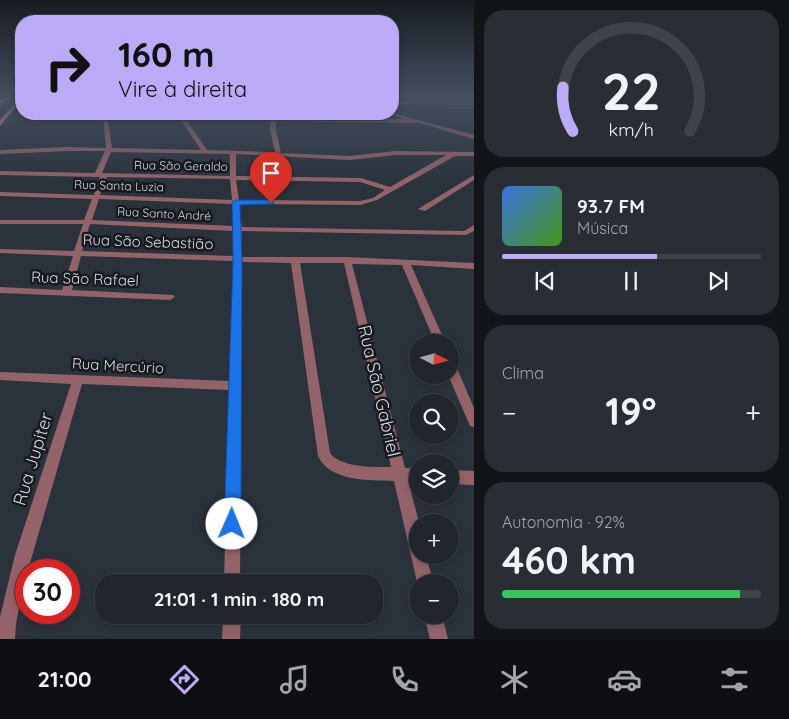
<!DOCTYPE html>
<html lang="pt">
<meta charset="utf-8">
<style>
:root{--surface:#20262c;--page:#282e34;--text:#f1f3f6;--muted:#a2a5a9;--line:#3d4348;--accent:#bbaaf6}
body{margin:0;font-family:Quicksand,sans-serif;background:var(--page);color:var(--text);height:100vh;display:flex;flex-direction:column;font-size:19px;white-space:nowrap}
*{box-sizing:border-box;margin:0}
p{font-size:16px;color:var(--muted)}
.icon{flex:none;width:28px;height:28px;fill:none;stroke:currentColor;stroke-width:2;stroke-linecap:round;stroke-linejoin:round}
.map{position:relative;flex:1;overflow:hidden}
.panel{display:flex;flex-direction:column;gap:10px;padding:10px;background:#121518;width:315px}
.panel>*{flex:none}
.top-card{position:absolute;left:15px;top:15px;width:384px;height:105px;border-radius:20px;box-shadow:0 2px 8px #0003,0 0 0 1px var(--line);background:#bbaaf6;color:#111;overflow:hidden}
.needle{width:32px;rotate:96deg}
.fabs{position:absolute;left:409px;top:334px;display:grid;gap:10px}
.fabs a{display:grid;place-items:center;width:50px;height:50px;border-radius:50%;background:var(--surface);box-shadow:0 2px 8px #0003,0 0 0 1px var(--line);font-size:25px}
.speed{position:absolute;left:15px;top:559px;display:flex;gap:10px;font-size:25px;font-weight:700;text-align:center}
.speed>*{display:grid;place-content:center;width:65px;height:65px;border-radius:50%;background:var(--surface);box-shadow:0 2px 8px #0003,0 0 0 1px var(--line);line-height:1}
.speed .limit{border:8px solid #d22;background:#fff;color:#111}
.pin{position:absolute;display:grid;place-items:center;width:42px;height:42px;color:#fff;margin:-51px -21px;border-radius:50% 50% 50% 0;rotate:-45deg;box-shadow:0 0 5px #0007}
.pin .icon{rotate:45deg}
.me{position:absolute;width:55px;margin:-28px;rotate:1deg;stroke-linejoin:round;filter:drop-shadow(0 0 4px #0008)}
.turn{display:flex;align-items:center;gap:18px;height:105px;padding:0 20px;font-size:22px}
.turn .icon{width:65px;height:65px;stroke-width:2.5}
.turn b{display:block;font-size:35px;line-height:42px}
.big{font-size:38px;font-weight:800;line-height:1.1}
.panel .tile{flex:1;display:flex;flex-direction:column;justify-content:center;gap:8px;min-width:0;padding:0 18px;border-radius:20px;background:var(--page)}
.panel .dial{align-items:center;gap:0}
.dial svg{height:130px;overflow:visible;fill:none;stroke:var(--line);stroke-width:7;stroke-linecap:round;text-anchor:middle}
.dial text{fill:var(--text);stroke:none}
.song{display:flex;align-items:center;gap:15px}
.cover{width:60px;height:60px;border-radius:8px;background:linear-gradient(135deg,hsl(220 70% 55%),hsl(100 70% 35%))}
.played{height:5px;border-radius:2px;background:linear-gradient(90deg,var(--accent) 60%,var(--line) 60%)}
.keys{display:flex;justify-content:space-around;direction:ltr}
.heat{display:flex;justify-content:space-between;align-items:center;font-size:28px;direction:ltr}
.charge{height:8px;border-radius:4px;background:linear-gradient(90deg,#34c759 92%,var(--line) 0)}
.trip{position:absolute;left:95px;top:574px;width:288px;height:50px;border-radius:20px;background:var(--surface);box-shadow:0 2px 8px #0003,0 0 0 1px var(--line);font-weight:800;line-height:50px;text-align:center}
.dock{display:flex;height:80px;justify-content:space-around;align-items:center;background:#0d0f12;color:var(--muted)}
.dock .icon{width:35px;height:35px}
.dock .on{color:var(--accent)}
.dock b{font-size:22px;color:var(--text)}
main{display:flex;flex:1;min-height:0}
.map>svg:first-child{display:block}
</style>
<main>
<div class="map">
<svg width="474" height="639" viewBox="0 0 474 639">
<rect width="100%" height="100%" fill="#2a323b"/>
<g fill="none" stroke-linecap="round" stroke-linejoin="round">
<!-- minor -->
<path fill="#94636a" fill-rule="evenodd" d="M 392,102 L 474,103 L 474,105 L 392,104 Z
M 103,114 L 107,114 L 112,148 L 201,150 L 182,122 L 181,114 L 185,114 L 188,122 L 207,150 L 275,152 L 270,130 L 271,114 L 275,114 L 275,118 L 415,119 L 418,121 L 415,123 L 276,121 L 276,130 L 281,153 L 350,156 L 395,151 L 474,152 L 474,156 L 455,156 L 377,200 L 360,205 L 239,204 L 242,227 L 464,231 L 474,225 L 474,231 L 466,235 L 242,231 L 242,257 L 347,257 L 474,263 L 474,269 L 411,265 L 445,342 L 435,342 L 402,265 L 352,264 L 405,468 L 418,468 L 418,482 L 408,481 L 419,522 L 418,555 L 426,555 L 433,582 L 418,582 L 418,584 L 417,582 L 394,481 C 369,480 330,482 318,456 L 291,263 L 242,262 L 240,582 L 224,582 L 229,390 L 82,384 L 28,570 L 26,570 L 16,624 L 15,639 L 0,639 L 0,617 L 15,555 L 71,384 L 0,380 L 0,372 L 230,381 L 233,261 L 81,256 L 72,290 L 173,295 L 175,297 L 170,300 L 0,293 L 0,287 L 62,290 L 73,256 L 0,253 L 0,249 L 74,251 L 83,224 L 0,224 L 0,220 L 84,220 L 92,199 L 0,196 L 0,192 L 94,195 L 100,177 L 0,175 L 0,171 L 95,173 L 105,151 L 67,151 L 0,154 L 0,150 L 67,147 L 106,148 ZM 111,152 L 230,154 L 230,176 L 102,173 ZM 236,154 L 350,160 L 395,155 L 446,155 L 390,187 L 361,178 L 236,176 ZM 107,177 L 230,179 L 232,200 L 100,195 ZM 236,180 L 360,182 L 385,190 L 373,198 L 360,201 L 239,200 ZM 99,199 L 232,204 L 234,226 L 92,220 ZM 90,224 L 234,231 L 233,256 L 82,251 ZM 300,263 L 344,263 L 391,467 C 374,467 341,468 330,453 Z
M 474,175 L 474,180 L 425,211 L 418,209 Z
M 450,362 L 454,363 L 456,366 L 474,408 L 474,427 L 470,426 L 448,375 L 450,375 Z
M 450,470 L 474,471 L 474,485 L 450,484 Z
M 223,615 L 241,615 L 240,639 L 222,639 Z
M 424,615 L 442,615 L 448,639 L 430,639 Z"/>
<!-- tertiary -->
<path fill="#94636a" fill-rule="evenodd" d="M 392,113 L 474,135 L 474,139 L 388,114 Z"/>
<!-- primary -->
<path fill="#f592a1" fill-rule="evenodd" d="M 7,96 L 13,96 L 0,105 L 0,100 Z
M 21,96 L 21,101 L 0,126 L 0,120 Z"/>
</g>
<!-- sky -->
<linearGradient id="sky" x2="0" y2="1"><stop stop-color="#171c20"/><stop offset="0.52" stop-color="#444f60"/><stop offset="1" stop-color="#444f60" stop-opacity="0"/></linearGradient>
<rect width="474" height="185" fill="url(#sky)"/>
<!-- route -->
<path fill="#1a73e8" stroke="#114b97" d="M 271,200 L 273,201 L 273,204 L 240,205 L 242,259 L 241,524 L 239,530 L 232,532 L 226,530 L 224,524 L 233,259 L 232,202 L 236,200 Z"/>
<g text-anchor="middle" stroke-width="5" stroke-linejoin="round" paint-order="stroke">
<!-- far-street labels -->
<g font-size="12" fill="#d6dbe1" stroke="#16191e">
<text transform="translate(181 166) rotate(1)" y="4">Rua São Geraldo</text>
<text transform="translate(119 186) rotate(2)" y="4">Rua Santa Luzia</text>
<text transform="translate(164 214) rotate(3)" y="4">Rua Santo André</text>
</g>
<!-- street labels -->
<g font-size="15" fill="#d6dbe1" stroke="#16191e">
<text transform="translate(148 242) rotate(2)" y="5">Rua São Sebastião</text>
<text transform="translate(85 279) rotate(2)" y="5">Rua São Rafael</text>
<text transform="translate(118 366) rotate(3)" y="5">Rua Mercúrio</text>
</g>
<!-- near-street labels -->
<g font-size="18" fill="#d6dbe1" stroke="#16191e">
<text transform="translate(379 391) rotate(77)" y="6">Rua São Gabriel</text>
<text transform="translate(33 459) rotate(-73)" y="6">Rua Jupiter</text>
</g>
</g>
</svg>
<div class="fabs">
<a><svg class="needle" viewBox="-14 -14 28 28"><path d="M0-13l5 13h-10z" fill="#e53935"/><path d="M0 13l5-13h-10z" fill="#a2a5a9"/></svg></a>
<a><svg class="icon" aria-label="search" viewBox="0 0 24 24"><circle cx="10" cy="10" r="6"/><path d="M15 15l6 6"/></svg></a>
<a><svg class="icon" aria-label="layers" viewBox="0 0 24 24"><path d="M12 4l9 5-9 5-9-5zM3 14l9 5 9-5"/></svg></a>
<a>+</a>
<a>−</a>
</div>
<div class="speed"><div class="limit">30</div></div>
<div class="pin" style="left:271px;top:203px;background:#d93025"><svg class="icon" aria-label="arrive" viewBox="0 0 24 24"><path d="M6 21V4h12l-3 4 3 4H6"/></svg></div>
<svg class="me" style="left:232px;top:524px" viewBox="-20 -20 40 40"><circle r="19" fill="#fff"/><path d="M0-13L10 11 0 6-10 11z" fill="#1a73e8"/></svg>
<div class="trip">21:01 · 1 min · 180 m</div>
<div class="top-card">
<div class="turn"><svg class="icon" aria-label="right" viewBox="0 0 24 24"><path d="M7 20v-9h11M14 6l5 5-5 5"/></svg><div><b>160 m</b>Vire à direita</div></div>
</div>
</div>
<section class="panel">
<div class="tile dial"><svg viewBox="0 0 100 80">
<path d="M14 69A42 42 0 1 1 86 69"/>
<path d="M14 69A42 42 0 0 1 8 42" stroke="#bbaaf6"/>
<text x="50" y="56" font-size="32" font-weight="700">22</text>
<text x="50" y="72" font-size="11">km/h</text>
</svg></div>
<div class="tile">
<div class="song"><i class="cover"></i><div><b>93.7 FM</b><p>Música</p></div></div>
<div class="played"></div>
<div class="keys"><svg class="icon" aria-label="previous" viewBox="0 0 24 24"><path d="M18 5L8 12l10 7zM5 5v14"/></svg><svg class="icon" aria-label="pause" viewBox="0 0 24 24"><path d="M8 5v14M16 5v14"/></svg><svg class="icon" aria-label="next" viewBox="0 0 24 24"><path d="M6 5l10 7-10 7zM19 5v14"/></svg></div>
</div>
<div class="tile"><p>Clima</p>
<div class="heat"><a>−</a><b class="big">19°</b><a>+</a></div>
</div>
<div class="tile"><p>Autonomia · 92%</p><b class="big">460 km</b><div class="charge"></div></div>
</section>
</main>
<nav class="dock">
<b>21:00</b>
<svg class="icon on" aria-label="directions" viewBox="0 0 24 24"><path d="M12 3l9 9-9 9-9-9zM9 14v-3h6M13 9l2 2-2 2"/></svg>
<svg class="icon" aria-label="music" viewBox="0 0 24 24"><path d="M9 18V5l10-2v13"/><circle cx="6" cy="18" r="3"/><circle cx="16" cy="16" r="3"/></svg>
<svg class="icon" aria-label="phone" viewBox="0 0 24 24"><path d="M5 4h4l2 5-3 2q2 4 5 5l2-3 5 2v4C11 20 4 13 5 4z"/></svg>
<svg class="icon" aria-label="climate" viewBox="0 0 24 24"><path d="M12 3v18M4 7l16 10M4 17L20 7"/></svg>
<svg class="icon" aria-label="car" viewBox="0 0 24 24"><path d="M5 17H2v-5l4-1 3-4h7l3 4 3 1v5h-3M9 17h6M6 11h13"/><circle cx="7" cy="17" r="2"/><circle cx="17" cy="17" r="2"/></svg>
<svg class="icon" aria-label="filters" viewBox="0 0 24 24"><path d="M4 7h16M4 17h16"/><circle cx="9" cy="7" r="2"/><circle cx="15" cy="17" r="2"/></svg>
</nav>
